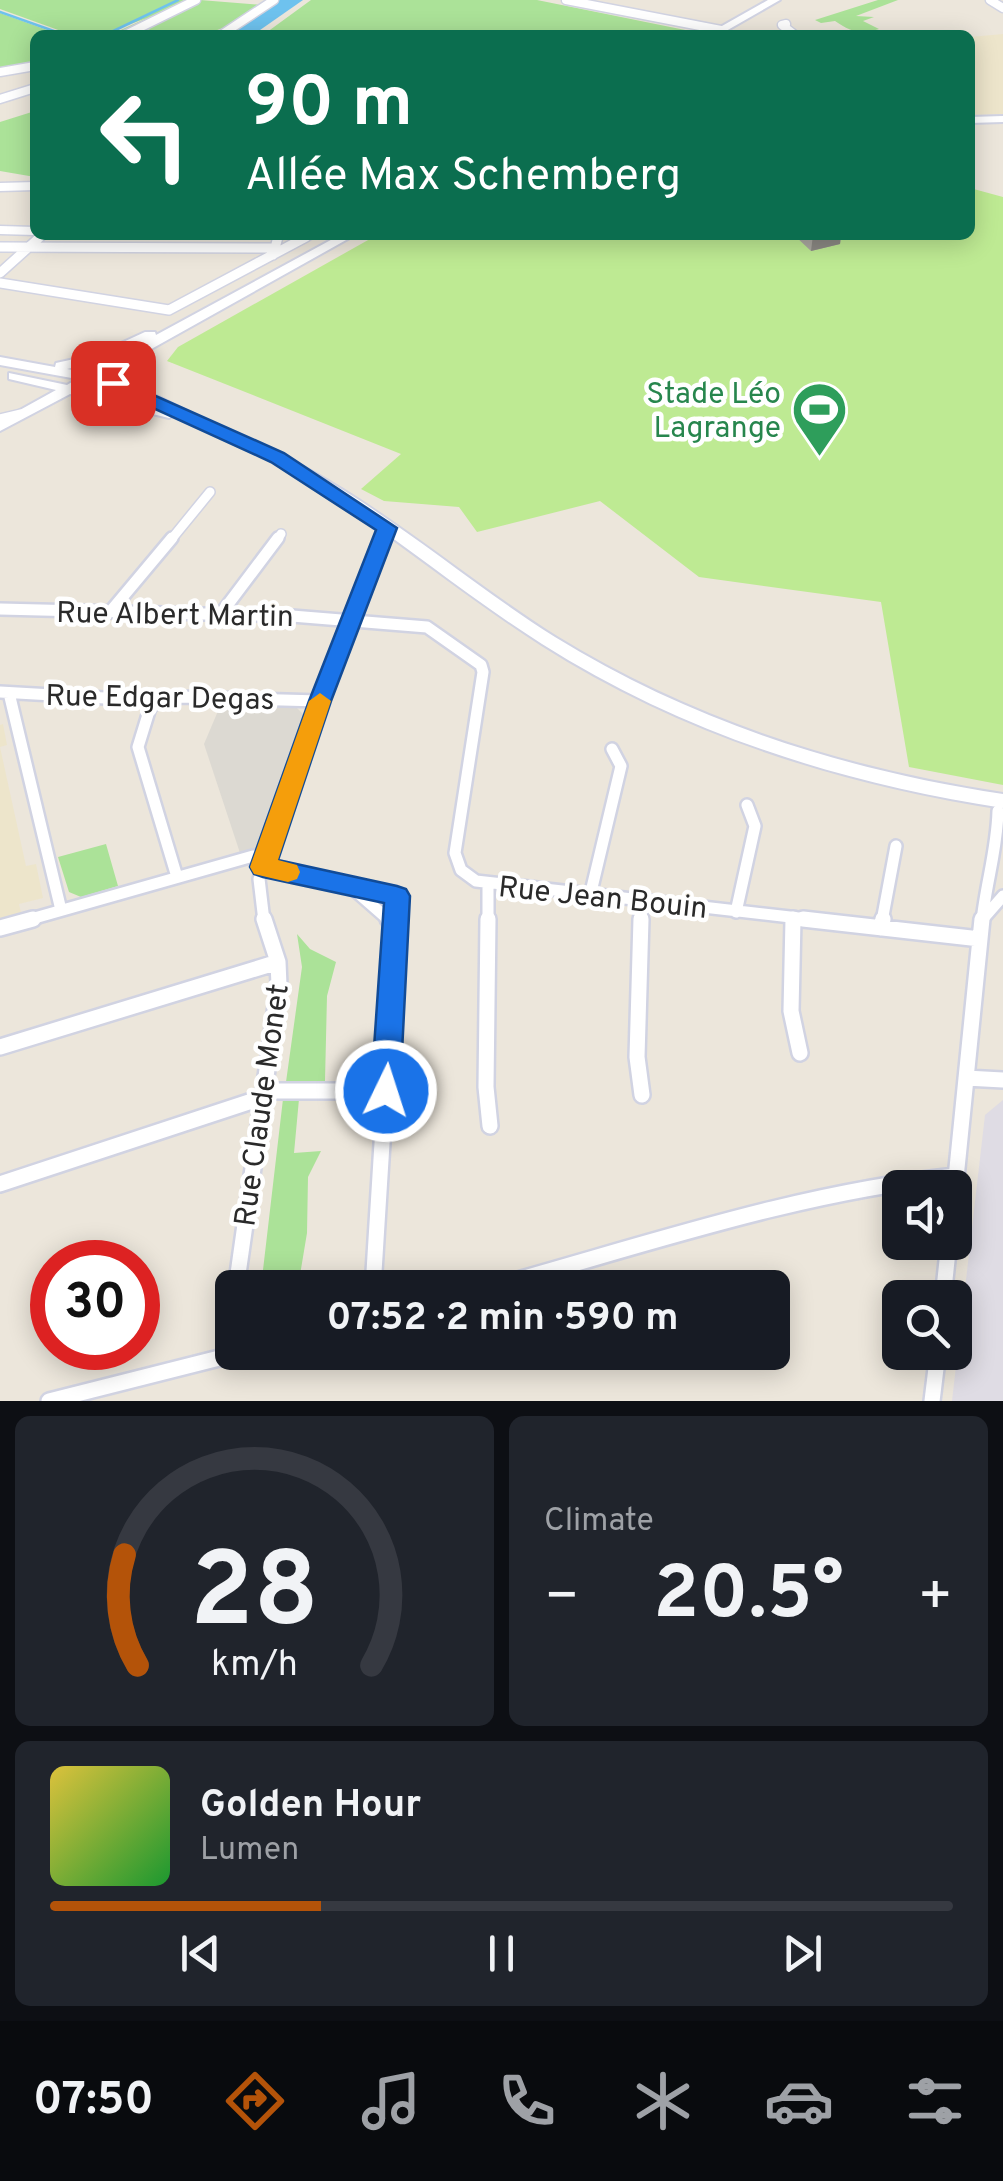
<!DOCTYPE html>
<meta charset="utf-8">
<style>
:root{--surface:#171b24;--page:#20242c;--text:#f1f3f6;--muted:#9ea1a6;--line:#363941;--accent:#b45309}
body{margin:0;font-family:Overpass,sans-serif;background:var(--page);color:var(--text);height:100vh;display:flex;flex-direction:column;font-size:38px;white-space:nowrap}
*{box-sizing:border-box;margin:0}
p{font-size:32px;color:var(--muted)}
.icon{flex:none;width:55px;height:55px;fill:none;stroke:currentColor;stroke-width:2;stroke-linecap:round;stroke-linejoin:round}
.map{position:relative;height:1401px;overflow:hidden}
.drawer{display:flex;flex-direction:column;gap:15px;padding:15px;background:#0d0f14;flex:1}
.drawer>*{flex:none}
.top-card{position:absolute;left:30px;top:30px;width:945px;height:210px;border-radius:15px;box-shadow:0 5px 25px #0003;background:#0b6e4f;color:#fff;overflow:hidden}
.buttons{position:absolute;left:882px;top:1170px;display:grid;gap:20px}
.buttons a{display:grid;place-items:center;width:90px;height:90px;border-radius:15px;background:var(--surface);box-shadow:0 5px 25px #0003;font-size:50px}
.speed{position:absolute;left:30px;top:1240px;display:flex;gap:20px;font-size:50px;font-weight:700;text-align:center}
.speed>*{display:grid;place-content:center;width:130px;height:130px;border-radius:50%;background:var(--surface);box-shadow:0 5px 25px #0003;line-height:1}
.speed .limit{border:15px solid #d22;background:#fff;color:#111}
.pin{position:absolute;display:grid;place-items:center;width:85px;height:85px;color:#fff;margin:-42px;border-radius:20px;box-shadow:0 5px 15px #0006}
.me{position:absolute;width:110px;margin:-55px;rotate:4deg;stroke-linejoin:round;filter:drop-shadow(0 0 8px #0008)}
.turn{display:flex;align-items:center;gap:35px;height:210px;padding:0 50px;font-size:45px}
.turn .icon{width:130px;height:130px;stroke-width:2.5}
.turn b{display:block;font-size:70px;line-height:85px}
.big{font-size:75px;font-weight:700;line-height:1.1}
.drawer .widget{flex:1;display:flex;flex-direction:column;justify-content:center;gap:15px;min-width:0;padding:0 35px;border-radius:15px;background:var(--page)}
.drawer .dial{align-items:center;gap:0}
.dial svg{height:260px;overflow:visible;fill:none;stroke:var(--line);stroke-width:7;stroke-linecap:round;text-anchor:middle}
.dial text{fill:var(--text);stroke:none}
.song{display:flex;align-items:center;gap:30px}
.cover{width:120px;height:120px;border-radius:15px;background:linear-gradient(135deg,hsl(50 70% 55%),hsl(130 70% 35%))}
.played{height:10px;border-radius:5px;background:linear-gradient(90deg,var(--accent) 30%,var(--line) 30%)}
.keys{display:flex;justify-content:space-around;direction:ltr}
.heat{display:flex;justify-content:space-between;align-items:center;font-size:55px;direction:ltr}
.drawer .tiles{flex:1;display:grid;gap:15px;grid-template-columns:1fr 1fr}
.widget:last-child{grid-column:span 2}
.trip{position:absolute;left:215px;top:1270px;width:575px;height:100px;border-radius:15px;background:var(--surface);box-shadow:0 5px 25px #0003;font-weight:700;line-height:100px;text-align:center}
.tabs{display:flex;height:160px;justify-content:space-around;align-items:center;background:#090b0e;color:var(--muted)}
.tabs .icon{width:70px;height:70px}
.tabs .selected{color:var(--accent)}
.tabs b{font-size:45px;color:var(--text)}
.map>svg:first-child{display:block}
</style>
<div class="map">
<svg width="1003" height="1401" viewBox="0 0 1003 1401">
<rect width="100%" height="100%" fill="#ece6db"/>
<!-- industrial -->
<path fill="#dfdce4" d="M 1003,1100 L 1003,1401 L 952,1401 L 985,1115 Z"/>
<!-- education -->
<path fill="#ede5cb" d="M 1003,34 L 1003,114 L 970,115 L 970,37 Z
M 3,724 L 7,745 L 0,747 L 26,866 L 36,864 L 43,898 L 19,904 L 21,913 L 0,919 L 0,725 Z"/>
<!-- green -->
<path fill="#abe298" d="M 0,0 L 191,0 L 119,35 L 110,35 L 147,18 L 100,35 L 72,35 L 0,9 Z
M 200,0 L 262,5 C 224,32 191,46 145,28 Z
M 311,0 L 537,0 L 700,33 L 263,35 Z
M 878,0 L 898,0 L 856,16 L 874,17 L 863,21 L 879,29 C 861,35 851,32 835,21 L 821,23 L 815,20 Z
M 0,13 L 61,35 L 35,35 L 35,63 L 0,70 Z
M 35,111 L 35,177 L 0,171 L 0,122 Z
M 106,844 L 118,886 L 81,897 L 69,892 L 58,857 Z
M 297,934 L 310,949 L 336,962 L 327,996 L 325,1081 L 286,1082 L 302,967 Z
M 283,1099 L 299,1099 L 294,1153 L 321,1151 L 308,1177 L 307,1233 L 298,1287 L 261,1287 Z"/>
<!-- pitch -->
<path fill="#beea93" d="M 970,188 L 1003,197 L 1003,785 L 909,767 L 881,602 L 699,577 L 600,501 L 477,532 L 459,507 L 384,501 L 361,489 L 401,454 L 167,361 L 178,347 L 377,235 L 970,235 Z"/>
<!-- plaza -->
<path fill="#dcd9d2" d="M 292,703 L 307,718 L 260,847 L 240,853 L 204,744 L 221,704 Z"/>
<!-- water -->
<path fill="#6ec2ee" d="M 278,0 L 303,0 L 253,35 L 224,35 Z"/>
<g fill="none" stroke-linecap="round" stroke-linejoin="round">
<!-- stream -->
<path stroke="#6ec2ee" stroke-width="2.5" d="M 0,12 L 65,35
M 105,35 L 178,0"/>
<defs>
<path id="street-far3" d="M 566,0 L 721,30
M 990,0 L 1003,8
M 786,24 L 782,25 L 795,35
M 125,35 L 196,0
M 221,35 L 274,0
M 0,72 L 35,66
M 0,99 L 35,88
M 0,187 L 35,186
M 0,230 L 35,231
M 37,239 L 42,235
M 277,239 L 278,235
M 302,239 L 310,235"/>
<path id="street-far2" d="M 0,247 L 275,248
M 273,255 L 278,237
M 0,273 L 40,237
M 0,283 L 169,310 L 306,237
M 0,419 L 21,414
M 170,541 L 210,492
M 276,541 L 281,534
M 382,541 L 387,528"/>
<path id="street-far1" d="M 0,609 L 292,616 L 427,627 L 481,665 L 483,672 L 455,853 L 461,870 L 476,881 L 825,921
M 110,612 L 172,538
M 220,615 L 278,538
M 0,692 L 157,701 L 179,697 L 320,701
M 9,693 L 61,910
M 157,701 L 150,708 L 138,747 L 177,877
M 263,867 L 397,896 L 395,921
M 350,886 L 390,921
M 590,896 L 621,766 L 612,749
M 736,912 L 755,826 L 747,805
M 982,920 L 1003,896
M 24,921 L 253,856 L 265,857
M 264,921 L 259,879 L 320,701 L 383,538
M 488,921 L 488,884
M 641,921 L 641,902
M 882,921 L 896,846
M 982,921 C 986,883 997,850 998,811"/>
<path id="street" d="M 388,919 L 396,926
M 488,919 L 486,1087 L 490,1126
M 641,919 L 637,1057 L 642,1095
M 793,919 L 791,1011 L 800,1053
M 803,919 L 980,939
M 0,928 L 33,919
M 881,928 L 883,919
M 0,1047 L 278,962
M 966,1078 L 1003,1080
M 265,1091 L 386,1091
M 0,1184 L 264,1097
M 955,1188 L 982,919
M 236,1288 L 279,985 L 278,962 L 264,919
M 373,1288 L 396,919
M 489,1288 C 642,1246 798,1192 956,1176
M 943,1298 L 949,1242
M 49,1401 L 243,1352
M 932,1401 L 938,1352"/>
<path id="secondary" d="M 768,0 L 780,0 L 719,35 L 706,35 Z
M 1003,116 L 1003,122 L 970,123 L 970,117 Z
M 340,235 L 355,235 L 103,376 C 141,386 172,404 207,421 C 254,442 299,462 343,490 C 416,535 482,591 555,637 C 693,722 844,770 1003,794 L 1003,808 C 840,783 682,733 542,644 C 460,592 387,529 305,479 C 263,454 218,438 175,415 L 169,418 L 70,394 L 0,431 L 0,421 L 56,390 L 9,379 L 9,373 L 67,385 L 77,379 L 0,365 L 0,357 L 55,367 L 56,363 L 97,354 L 145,332 L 155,332 L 156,335 ZM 139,345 L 88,373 L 67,369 L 106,360 ZM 92,382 L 128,392 L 162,408 L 81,388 Z"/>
</defs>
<!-- street-far3 casing -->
<use href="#street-far3" stroke="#d1d3e2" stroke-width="11"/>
<!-- street-far2 casing -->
<use href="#street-far2" stroke="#d1d3e2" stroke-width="12"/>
<!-- street-far1 casing -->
<use href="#street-far1" stroke="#d1d3e2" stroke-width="16"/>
<!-- street casing -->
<use href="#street" stroke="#d1d3e2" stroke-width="20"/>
<!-- secondary casing -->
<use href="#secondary" stroke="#d1d3e2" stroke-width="4"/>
<!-- street-far3 -->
<use href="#street-far3" stroke="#fff" stroke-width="8"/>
<!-- street-far2 -->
<use href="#street-far2" stroke="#fff" stroke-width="9"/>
<!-- street-far1 -->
<use href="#street-far1" stroke="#fff" stroke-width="11"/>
<!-- street -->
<use href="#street" stroke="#fff" stroke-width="15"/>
<!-- secondary -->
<use href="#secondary" fill="#fff" fill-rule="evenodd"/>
</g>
<!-- wall -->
<path fill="#aba8a1" d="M 794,235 L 841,235 L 840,244 L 811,251 Z"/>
<!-- shaded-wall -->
<path fill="#8b8883" d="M 813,235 L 841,235 L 840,244 L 811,251 Z"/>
<!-- route -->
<path fill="#1a73e8" stroke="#114b97" stroke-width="2.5" d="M 113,377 L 284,453 L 397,528 L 331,701 L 278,860 L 397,886 L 406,889 L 410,896 L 400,1091 L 396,1100 L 386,1103 L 375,1100 L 371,1091 L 384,903 L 263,877 L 254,874 L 250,867 L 309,701 L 376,530 L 271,462 L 107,387 L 104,383 Z"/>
<!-- slow -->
<path fill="#f59e0b" d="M 320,693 L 331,701 L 278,860 L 297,865 L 300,872 L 297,879 L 288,882 L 254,874 L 250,867 L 309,701 Z"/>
<!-- icons -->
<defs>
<symbol id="stadium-pin" viewBox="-11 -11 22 30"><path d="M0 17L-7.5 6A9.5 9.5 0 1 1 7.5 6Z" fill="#2e9e5b" stroke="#fff"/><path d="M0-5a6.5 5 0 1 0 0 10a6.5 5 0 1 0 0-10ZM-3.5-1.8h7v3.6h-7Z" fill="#fff"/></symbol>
</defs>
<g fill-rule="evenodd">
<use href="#stadium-pin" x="788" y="378" width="63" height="86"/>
</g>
<g text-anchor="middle" stroke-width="9" stroke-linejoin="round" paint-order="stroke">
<!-- leisure labels -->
<g font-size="30" fill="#27864d" stroke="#fff" text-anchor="end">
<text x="781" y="403">Stade Léo<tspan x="781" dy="34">Lagrange</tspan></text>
</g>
<!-- street labels -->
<g font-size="30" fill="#2a2a2a" stroke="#fff">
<text transform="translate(175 614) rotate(1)" y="10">Rue Albert Martin</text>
<text transform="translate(160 697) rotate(1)" y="10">Rue Edgar Degas</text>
<text transform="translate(603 897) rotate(6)" y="10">Rue Jean Bouin</text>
<text transform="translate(261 1105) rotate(-82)" y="10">Rue Claude Monet</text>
</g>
</g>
</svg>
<div class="buttons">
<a><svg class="icon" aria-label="sound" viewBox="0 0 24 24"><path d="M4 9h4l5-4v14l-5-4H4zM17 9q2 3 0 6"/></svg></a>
<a><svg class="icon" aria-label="search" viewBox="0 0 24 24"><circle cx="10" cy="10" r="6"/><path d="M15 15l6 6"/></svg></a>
</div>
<div class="speed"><div class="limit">30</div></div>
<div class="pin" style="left:113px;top:383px;background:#d93025"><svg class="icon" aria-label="arrive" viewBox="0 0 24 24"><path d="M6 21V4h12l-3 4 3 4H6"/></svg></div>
<svg class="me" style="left:386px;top:1091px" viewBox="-20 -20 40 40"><circle r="17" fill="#1a73e8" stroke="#fff" stroke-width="3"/><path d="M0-11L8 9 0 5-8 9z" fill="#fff"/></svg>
<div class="trip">07:52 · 2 min · 590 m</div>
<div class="top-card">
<div class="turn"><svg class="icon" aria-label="left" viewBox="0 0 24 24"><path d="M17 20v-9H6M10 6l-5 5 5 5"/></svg><div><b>90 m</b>Allée Max Schemberg</div></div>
</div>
</div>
<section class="drawer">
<div class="tiles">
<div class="widget dial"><svg viewBox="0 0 100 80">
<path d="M14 69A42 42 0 1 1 86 69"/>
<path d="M14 69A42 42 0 0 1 10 35" stroke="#b45309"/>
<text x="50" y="56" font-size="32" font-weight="700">28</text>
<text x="50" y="72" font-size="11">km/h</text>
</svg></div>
<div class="widget"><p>Climate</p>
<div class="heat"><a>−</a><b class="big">20.5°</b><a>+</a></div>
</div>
<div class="widget">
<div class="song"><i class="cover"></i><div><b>Golden Hour</b><p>Lumen</p></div></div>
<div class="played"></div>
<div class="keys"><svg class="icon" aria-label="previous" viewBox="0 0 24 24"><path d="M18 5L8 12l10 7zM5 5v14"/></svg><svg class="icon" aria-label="pause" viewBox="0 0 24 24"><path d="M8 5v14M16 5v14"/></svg><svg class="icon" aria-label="next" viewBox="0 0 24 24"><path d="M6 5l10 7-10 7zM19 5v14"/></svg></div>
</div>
</div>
</section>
<nav class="tabs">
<b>07:50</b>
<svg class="icon selected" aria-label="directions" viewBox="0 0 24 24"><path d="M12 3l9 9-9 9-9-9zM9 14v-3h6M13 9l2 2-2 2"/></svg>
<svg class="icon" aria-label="music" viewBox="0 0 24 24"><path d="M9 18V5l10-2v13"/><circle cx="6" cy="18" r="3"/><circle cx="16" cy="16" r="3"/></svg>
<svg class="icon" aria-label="phone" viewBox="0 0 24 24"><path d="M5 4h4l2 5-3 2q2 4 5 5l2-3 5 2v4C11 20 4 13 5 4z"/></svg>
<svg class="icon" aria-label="climate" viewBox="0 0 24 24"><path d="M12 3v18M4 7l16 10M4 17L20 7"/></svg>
<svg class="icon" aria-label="car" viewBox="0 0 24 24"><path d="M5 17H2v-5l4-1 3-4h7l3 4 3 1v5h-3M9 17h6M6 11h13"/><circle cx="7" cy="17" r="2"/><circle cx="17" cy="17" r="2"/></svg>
<svg class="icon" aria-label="filters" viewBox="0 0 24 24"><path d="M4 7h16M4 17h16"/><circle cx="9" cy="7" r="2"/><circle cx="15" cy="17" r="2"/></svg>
</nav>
